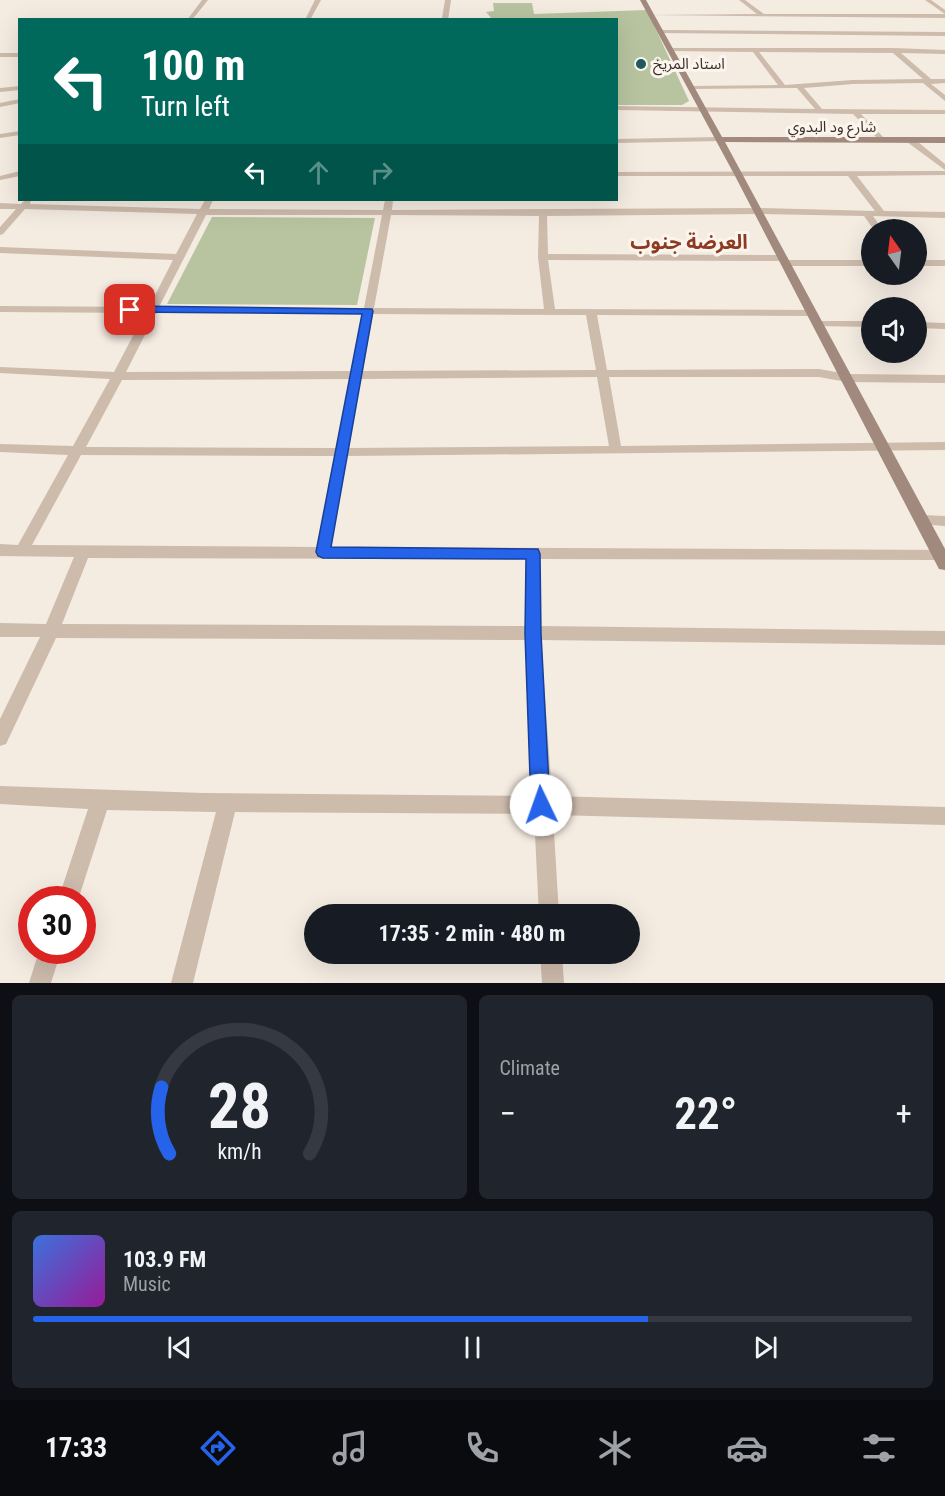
<!DOCTYPE html>
<meta charset="utf-8">
<style>
:root{--surface:#171b24;--page:#20242c;--text:#f1f3f6;--muted:#9ea1a6;--line:#363941;--accent:#2563eb}
body{margin:0;font-family:"Roboto Condensed","Noto Sans Arabic",sans-serif;background:var(--page);color:var(--text);height:100vh;display:flex;flex-direction:column;font-size:22px;white-space:nowrap}
*{box-sizing:border-box;margin:0}
p{font-size:20px;color:var(--muted)}
.icon{flex:none;width:33px;height:33px;fill:none;stroke:currentColor;stroke-width:2;stroke-linecap:round;stroke-linejoin:round}
.map{position:relative;height:983px;overflow:hidden}
.side{display:flex;flex-direction:column;gap:12px;padding:12px;background:#0d0f14;flex:1}
.side>*{flex:none}
.hud{position:absolute;left:18px;top:18px;width:600px;height:183px;border-radius:0px;box-shadow:0 6px 24px #0002;background:#00695c;color:#fff;overflow:hidden}
.needle{width:39px;rotate:346deg}
.controls{position:absolute;left:861px;top:219px;display:grid;gap:12px}
.controls a{display:grid;place-items:center;width:66px;height:66px;border-radius:50%;background:var(--surface);box-shadow:0 6px 24px #0002;font-size:30px}
.speed{position:absolute;left:18px;top:886px;display:flex;gap:12px;font-size:30px;font-weight:700;text-align:center}
.speed>*{display:grid;place-content:center;width:78px;height:78px;border-radius:50%;background:var(--surface);box-shadow:0 6px 24px #0002;line-height:1}
.speed .limit{border:9px solid #d22;background:#fff;color:#111}
.pin{position:absolute;display:grid;place-items:center;width:51px;height:51px;color:#fff;margin:-26px;border-radius:12px;box-shadow:0 3px 9px #0006}
.me{position:absolute;width:66px;margin:-33px;rotate:357deg;stroke-linejoin:round;filter:drop-shadow(0 0 4px #0008)}
.turn{display:flex;align-items:center;gap:21px;height:126px;padding:0 24px;font-size:27px}
.turn .icon{width:78px;height:78px;stroke-width:2.5}
.turn b{display:block;font-size:42px;line-height:51px}
.lanes{display:flex;align-items:center;height:57px;padding:0 24px;background:#0003;justify-content:center;gap:30px;direction:ltr}
.lanes .off{opacity:.35}
.big{font-size:45px;font-weight:700;line-height:1.1}
.side .tile{flex:1;display:flex;flex-direction:column;justify-content:center;gap:9px;min-width:0;padding:0 21px;border-radius:9px;background:var(--page)}
.side .dial{align-items:center;gap:0}
.dial svg{height:156px;overflow:visible;fill:none;stroke:var(--line);stroke-width:7;stroke-linecap:round;text-anchor:middle}
.dial text{fill:var(--text);stroke:none}
.song{display:flex;align-items:center;gap:18px}
.cover{width:72px;height:72px;border-radius:9px;background:linear-gradient(135deg,hsl(220 70% 55%),hsl(300 70% 35%))}
.played{height:6px;border-radius:3px;background:linear-gradient(90deg,var(--accent) 70%,var(--line) 70%)}
.keys{display:flex;justify-content:space-around;direction:ltr}
.heat{display:flex;justify-content:space-between;align-items:center;font-size:33px;direction:ltr}
.side .tiles{flex:1;display:grid;gap:12px;grid-template-columns:1fr 1fr}
.tile:last-child{grid-column:span 2}
.trip{position:absolute;left:304px;top:904px;width:336px;height:60px;border-radius:30px;background:var(--surface);box-shadow:0 6px 24px #0002;font-weight:700;line-height:60px;text-align:center}
.tabs{display:flex;height:96px;justify-content:space-around;align-items:center;background:#090b0e;color:var(--muted)}
.tabs .icon{width:42px;height:42px}
.tabs .active{color:var(--accent)}
.tabs b{font-size:27px;color:var(--text)}
.map>svg:first-child{display:block}
</style>
<div class="map">
<svg width="945" height="983" viewBox="0 0 945 983">
<rect width="100%" height="100%" fill="#f4ebe1"/>
<!-- green -->
<path fill="#b8c4a0" d="M 493,3 L 532,3 L 534,14 L 647,10 L 689,101 L 682,105 L 617,105 L 616,20 L 492,19 L 486,12 L 494,11 Z
M 212,217 L 375,218 L 357,305 L 167,304 Z"/>
<g fill="none" stroke-linecap="round" stroke-linejoin="round">
<!-- street -->
<path fill="#cdbbac" fill-rule="evenodd" d="M 202,0 L 208,0 L 192,20 L 187,20 Z
M 315,0 L 321,0 L 310,20 L 305,20 Z
M 445,0 L 451,0 L 448,20 L 435,20 L 442,18 Z
M 739,0 L 745,0 L 764,14 L 945,14 L 945,18 L 650,15 L 757,14 Z
M 925,0 L 931,0 L 945,10 L 945,14 Z
M 662,30 L 945,32 L 945,36 L 660,33 Z
M 893,48 L 945,50 L 945,54 L 901,53 L 931,79 L 945,79 L 945,83 L 931,84 L 945,95 L 945,101 L 923,83 L 853,84 L 804,88 L 822,109 L 945,110 L 945,114 L 861,114 L 884,138 L 885,140 L 881,142 L 853,114 L 616,110 L 616,106 L 815,109 L 797,88 L 690,89 L 692,86 L 778,85 L 753,52 L 670,51 L 672,48 ZM 759,52 L 893,53 L 923,79 L 853,80 L 785,85 Z
M 0,53 L 20,53 L 20,57 L 0,57 Z
M 20,86 L 20,90 L 0,92 L 0,88 Z
M 20,99 L 20,103 L 0,107 L 0,103 Z
M 20,131 L 20,135 L 0,138 L 0,134 Z
M 719,137 L 722,137 L 722,141 L 616,143 L 616,139 Z
M 907,138 L 913,138 L 945,164 L 945,170 L 907,142 Z
M 20,171 L 20,176 L 0,180 L 0,176 Z
M 945,171 L 945,175 L 857,176 L 884,211 L 945,212 L 945,218 L 873,216 L 883,230 L 874,230 L 864,216 L 759,214 L 547,216 L 548,254 L 783,255 L 788,258 L 786,260 L 872,260 L 872,266 L 786,266 L 781,263 L 783,261 L 548,260 L 555,309 L 813,310 L 818,313 L 813,316 L 597,315 L 607,370 L 819,369 L 847,374 L 945,375 L 945,383 L 847,382 L 819,377 L 609,377 L 621,446 L 945,442 L 945,450 L 347,456 L 331,547 L 945,550 L 945,558 L 940,560 L 540,559 L 541,626 L 945,631 L 945,645 L 541,640 L 552,796 L 945,807 L 945,825 L 553,815 L 559,915 L 539,915 L 534,814 L 235,812 L 193,983 L 171,983 L 216,812 L 107,810 L 78,900 L 58,900 L 88,809 L 0,804 L 0,786 L 203,793 L 533,796 L 525,640 L 56,638 L 6,744 L 0,746 L 0,719 L 40,637 L 0,637 L 0,623 L 46,624 L 74,557 L 0,556 L 0,544 L 18,545 L 68,455 L 0,452 L 0,444 L 73,446 L 110,379 L 0,373 L 0,367 L 114,372 L 145,313 L 0,312 L 0,306 L 149,307 L 173,260 L 0,253 L 0,247 L 176,254 L 197,214 L 25,209 L 3,234 L 0,235 L 0,227 L 16,209 L 0,209 L 0,203 L 21,204 L 25,200 L 31,200 L 30,204 L 200,209 L 205,200 L 213,200 L 209,209 L 383,210 L 385,200 L 393,200 L 392,210 L 759,208 L 875,211 L 848,176 L 616,176 L 616,172 ZM 206,215 L 382,215 L 364,308 L 159,307 ZM 391,215 L 539,216 L 538,257 L 544,309 L 374,308 ZM 156,313 L 362,314 L 351,371 L 126,372 ZM 373,314 L 586,315 L 596,370 L 363,371 ZM 597,377 L 609,446 L 349,448 L 361,379 ZM 350,379 L 336,448 L 86,447 L 122,380 ZM 81,455 L 334,456 L 317,547 L 32,545 ZM 88,558 L 526,559 L 525,626 L 62,624 Z
M 916,260 L 945,260 L 945,266 L 916,266 Z
M 819,321 L 872,321 L 872,327 L 815,326 L 814,324 Z
M 916,322 L 945,323 L 945,329 L 916,328 Z
M 923,515 L 945,516 L 945,526 L 918,524 L 916,520 L 918,516 Z
M 39,951 L 61,951 L 51,983 L 29,983 Z
M 540,954 L 562,954 L 564,983 L 542,983 Z"/>
<!-- secondary -->
<path fill="#a18a7d" fill-rule="evenodd" d="M 640,0 L 646,0 L 722,137 L 945,137 L 945,143 L 725,142 L 945,549 L 945,570 L 939,569 L 734,174 Z"/>
</g>
<!-- route -->
<path fill="#2563eb" stroke="#184099" stroke-width="1.5" d="M 130,306 L 372,309 L 373,311 L 331,547 L 538,549 L 540,554 L 541,634 L 550,805 L 547,812 L 541,815 L 534,812 L 531,805 L 525,634 L 526,559 L 323,558 L 318,556 L 316,552 L 362,314 L 126,312 L 124,310 Z"/>
<!-- markers -->
<circle fill="#1f5a5e" stroke="#fbf5ee" stroke-width="2" cx="641" cy="64" r="6"/>
<g text-anchor="middle" stroke-width="6" stroke-linejoin="round" paint-order="stroke">
<!-- far-poi labels -->
<g font-size="15" fill="#3b302b" stroke="#fbf5ee" text-anchor="start">
<text x="653" y="69">استاد المريخ</text>
</g>
<!-- far-street labels -->
<g font-size="15" fill="#3b302b" stroke="#fbf5ee">
<text x="832" y="132">شارع ود البدوي</text>
</g>
<!-- far-district labels -->
<g font-size="20" font-weight="bold" fill="#8c3b22" stroke="#fbf5ee">
<text x="689" y="249">العرضة جنوب</text>
</g>
</g>
</svg>
<div class="controls">
<a><svg class="needle" viewBox="-14 -14 28 28"><path d="M0-13l5 13h-10z" fill="#e53935"/><path d="M0 13l5-13h-10z" fill="#9ea1a6"/></svg></a>
<a><svg class="icon" aria-label="sound" viewBox="0 0 24 24"><path d="M4 9h4l5-4v14l-5-4H4zM17 9q2 3 0 6"/></svg></a>
</div>
<div class="speed"><div class="limit">30</div></div>
<div class="pin" style="left:130px;top:310px;background:#d93025"><svg class="icon" aria-label="arrive" viewBox="0 0 24 24"><path d="M6 21V4h12l-3 4 3 4H6"/></svg></div>
<svg class="me" style="left:541px;top:805px" viewBox="-20 -20 40 40"><circle r="19" fill="#fff"/><path d="M0-13L10 11 0 6-10 11z" fill="#2563eb"/></svg>
<div class="trip">17:35 · 2 min · 480 m</div>
<div class="hud">
<div class="turn"><svg class="icon" aria-label="left" viewBox="0 0 24 24"><path d="M17 20v-9H6M10 6l-5 5 5 5"/></svg><div><b>100 m</b>Turn left</div></div>
<div class="lanes"><svg class="icon" aria-label="left" viewBox="0 0 24 24"><path d="M17 20v-9H6M10 6l-5 5 5 5"/></svg><svg class="icon off" aria-label="ahead" viewBox="0 0 24 24"><path d="M12 20V5M6 11l6-6 6 6"/></svg><svg class="icon off" aria-label="right" viewBox="0 0 24 24"><path d="M7 20v-9h11M14 6l5 5-5 5"/></svg></div>
</div>
</div>
<section class="side">
<div class="tiles">
<div class="tile dial"><svg viewBox="0 0 100 80">
<path d="M14 69A42 42 0 1 1 86 69"/>
<path d="M14 69A42 42 0 0 1 10 35" stroke="#2563eb"/>
<text x="50" y="56" font-size="32" font-weight="700">28</text>
<text x="50" y="72" font-size="11">km/h</text>
</svg></div>
<div class="tile"><p>Climate</p>
<div class="heat"><a>−</a><b class="big">22°</b><a>+</a></div>
</div>
<div class="tile">
<div class="song"><i class="cover"></i><div><b>103.9 FM</b><p>Music</p></div></div>
<div class="played"></div>
<div class="keys"><svg class="icon" aria-label="previous" viewBox="0 0 24 24"><path d="M18 5L8 12l10 7zM5 5v14"/></svg><svg class="icon" aria-label="pause" viewBox="0 0 24 24"><path d="M8 5v14M16 5v14"/></svg><svg class="icon" aria-label="next" viewBox="0 0 24 24"><path d="M6 5l10 7-10 7zM19 5v14"/></svg></div>
</div>
</div>
</section>
<nav class="tabs">
<b>17:33</b>
<svg class="icon active" aria-label="directions" viewBox="0 0 24 24"><path d="M12 3l9 9-9 9-9-9zM9 14v-3h6M13 9l2 2-2 2"/></svg>
<svg class="icon" aria-label="music" viewBox="0 0 24 24"><path d="M9 18V5l10-2v13"/><circle cx="6" cy="18" r="3"/><circle cx="16" cy="16" r="3"/></svg>
<svg class="icon" aria-label="phone" viewBox="0 0 24 24"><path d="M5 4h4l2 5-3 2q2 4 5 5l2-3 5 2v4C11 20 4 13 5 4z"/></svg>
<svg class="icon" aria-label="climate" viewBox="0 0 24 24"><path d="M12 3v18M4 7l16 10M4 17L20 7"/></svg>
<svg class="icon" aria-label="car" viewBox="0 0 24 24"><path d="M5 17H2v-5l4-1 3-4h7l3 4 3 1v5h-3M9 17h6M6 11h13"/><circle cx="7" cy="17" r="2"/><circle cx="17" cy="17" r="2"/></svg>
<svg class="icon" aria-label="filters" viewBox="0 0 24 24"><path d="M4 7h16M4 17h16"/><circle cx="9" cy="7" r="2"/><circle cx="15" cy="17" r="2"/></svg>
</nav>
